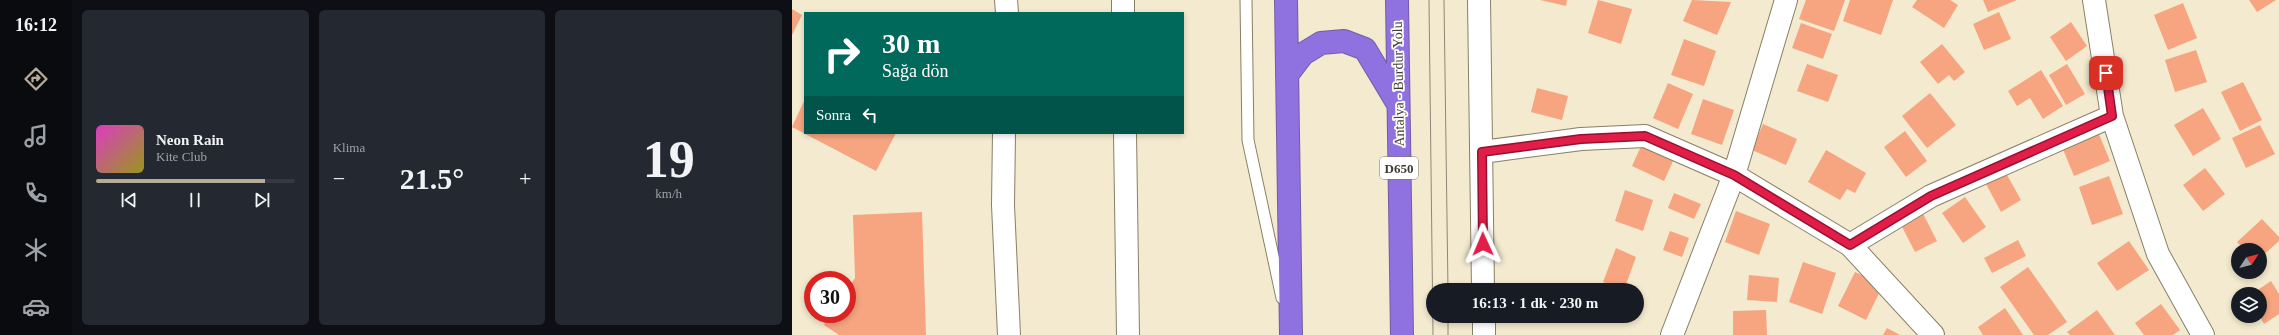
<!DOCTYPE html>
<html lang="tr">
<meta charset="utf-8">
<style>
:root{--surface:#171b24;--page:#242831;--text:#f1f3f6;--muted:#9ea1a6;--line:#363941;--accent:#b5ab98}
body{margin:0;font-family:Georgia,serif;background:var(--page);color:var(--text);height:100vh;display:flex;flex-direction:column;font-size:15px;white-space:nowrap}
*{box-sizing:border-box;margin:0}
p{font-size:13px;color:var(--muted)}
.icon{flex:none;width:22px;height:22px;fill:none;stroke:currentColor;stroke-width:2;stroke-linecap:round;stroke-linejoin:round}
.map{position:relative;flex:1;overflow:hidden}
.panel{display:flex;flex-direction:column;gap:10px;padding:10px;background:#0d0f14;width:720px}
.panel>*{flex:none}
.hud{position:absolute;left:12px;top:12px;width:380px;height:122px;border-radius:0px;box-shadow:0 2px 6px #0003;background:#00695c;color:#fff;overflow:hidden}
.needle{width:26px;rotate:54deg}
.controls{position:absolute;left:1439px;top:243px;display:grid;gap:8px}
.controls a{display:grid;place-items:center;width:36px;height:36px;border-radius:50%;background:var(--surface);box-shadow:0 2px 6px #0003;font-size:20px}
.speed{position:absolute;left:12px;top:271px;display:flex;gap:8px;font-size:20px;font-weight:700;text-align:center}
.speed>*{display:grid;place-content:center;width:52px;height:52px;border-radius:50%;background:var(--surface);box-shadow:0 2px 6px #0003;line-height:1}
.speed .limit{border:6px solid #d22;background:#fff;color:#111}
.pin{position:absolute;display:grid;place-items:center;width:34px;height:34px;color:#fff;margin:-17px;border-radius:8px;box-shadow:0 2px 6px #0006}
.me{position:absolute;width:44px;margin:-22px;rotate:359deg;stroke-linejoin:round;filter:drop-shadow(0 0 3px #0008)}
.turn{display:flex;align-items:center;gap:14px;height:84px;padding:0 12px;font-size:18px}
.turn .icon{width:52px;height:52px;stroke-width:2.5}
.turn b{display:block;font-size:28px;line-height:34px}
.then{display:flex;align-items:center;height:38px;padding:0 12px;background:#0003;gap:8px;font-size:15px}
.big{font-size:30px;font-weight:600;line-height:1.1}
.panel .widget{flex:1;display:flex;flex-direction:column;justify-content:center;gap:6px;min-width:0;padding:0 14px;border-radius:6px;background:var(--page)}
.panel .dial{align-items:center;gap:0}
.dial b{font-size:52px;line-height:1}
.song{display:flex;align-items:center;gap:12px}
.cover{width:48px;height:48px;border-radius:6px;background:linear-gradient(135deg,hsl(310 70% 55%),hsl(60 70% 35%))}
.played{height:4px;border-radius:2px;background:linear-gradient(90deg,var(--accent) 85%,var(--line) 85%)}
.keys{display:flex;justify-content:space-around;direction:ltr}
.heat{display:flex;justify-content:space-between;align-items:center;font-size:22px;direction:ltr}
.panel .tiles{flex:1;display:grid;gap:10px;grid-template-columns:repeat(3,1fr)}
.trip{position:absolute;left:634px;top:283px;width:218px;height:40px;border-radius:20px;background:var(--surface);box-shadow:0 2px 6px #0003;font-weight:600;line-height:40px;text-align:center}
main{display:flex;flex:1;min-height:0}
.menu{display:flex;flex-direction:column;width:72px;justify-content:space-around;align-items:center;background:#090b0e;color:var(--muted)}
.menu .icon{width:28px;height:28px}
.menu .on{color:var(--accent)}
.menu b{font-size:18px;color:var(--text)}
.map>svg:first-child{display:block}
</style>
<main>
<nav class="menu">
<b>16:12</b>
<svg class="icon on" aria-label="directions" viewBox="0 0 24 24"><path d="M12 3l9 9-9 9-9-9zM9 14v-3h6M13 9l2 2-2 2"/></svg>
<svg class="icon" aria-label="music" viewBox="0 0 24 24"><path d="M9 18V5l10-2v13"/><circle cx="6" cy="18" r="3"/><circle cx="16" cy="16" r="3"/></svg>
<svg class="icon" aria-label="phone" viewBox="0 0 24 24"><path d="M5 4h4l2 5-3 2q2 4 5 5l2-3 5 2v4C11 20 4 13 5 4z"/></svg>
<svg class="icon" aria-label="climate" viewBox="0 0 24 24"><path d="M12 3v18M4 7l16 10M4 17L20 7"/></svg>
<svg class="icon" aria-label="car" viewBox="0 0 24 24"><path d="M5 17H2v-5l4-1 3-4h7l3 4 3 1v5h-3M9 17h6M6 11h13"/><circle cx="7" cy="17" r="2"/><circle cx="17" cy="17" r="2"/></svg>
</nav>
<section class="panel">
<div class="tiles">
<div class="widget">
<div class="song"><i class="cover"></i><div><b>Neon Rain</b><p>Kite Club</p></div></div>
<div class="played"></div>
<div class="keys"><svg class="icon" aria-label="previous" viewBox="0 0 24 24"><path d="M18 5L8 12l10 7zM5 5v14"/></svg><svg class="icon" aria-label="pause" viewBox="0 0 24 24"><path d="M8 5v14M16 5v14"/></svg><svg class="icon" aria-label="next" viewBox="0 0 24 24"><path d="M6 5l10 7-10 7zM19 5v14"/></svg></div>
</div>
<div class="widget"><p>Klima</p>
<div class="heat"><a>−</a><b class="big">21.5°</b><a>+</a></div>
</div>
<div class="widget dial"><b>19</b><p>km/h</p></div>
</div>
</section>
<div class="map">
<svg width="1487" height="335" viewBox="0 0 1487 335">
<rect width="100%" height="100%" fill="#f3eacf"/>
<!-- building -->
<path fill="#f6a580" d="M 748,0 L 775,0 L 774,6 Z
M 806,0 L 840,9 L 829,44 L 796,33 Z
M 900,0 L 939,2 L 925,35 L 891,21 Z
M 1014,0 L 1053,0 L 1042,31 L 1007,19 Z
M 1058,0 L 1101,0 L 1089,35 L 1051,21 Z
M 1125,0 L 1158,0 L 1166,5 L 1152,28 L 1120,7 Z
M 1191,0 L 1225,0 L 1196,12 Z
M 1457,0 L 1484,0 L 1465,12 Z
M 1391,3 L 1405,38 L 1376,50 L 1362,15 Z
M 0,9 L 10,15 L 0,35 Z
M 1207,12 L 1219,39 L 1192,50 L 1181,24 Z
M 1279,22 L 1295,46 L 1274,61 L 1258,37 Z
M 1009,23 L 1040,34 L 1031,59 L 1000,48 Z
M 892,39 L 924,51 L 912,86 L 879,75 Z
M 1150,44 L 1173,72 L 1162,81 L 1157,75 L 1146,84 L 1128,62 Z
M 1404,50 L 1415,82 L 1383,92 L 1373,60 Z
M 1015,64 L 1046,75 L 1036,102 L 1005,91 Z
M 1275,64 L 1293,94 L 1274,105 L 1257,75 Z
M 1249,70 L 1271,106 L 1251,119 L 1238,98 L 1225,106 L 1216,91 Z
M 1451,82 L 1470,120 L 1448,131 L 1429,92 Z
M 876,83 L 901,94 L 886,129 L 861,118 Z
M 745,88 L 776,96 L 770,120 L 739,112 Z
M 1138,93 L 1164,125 L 1135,148 L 1110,116 Z
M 13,99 L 13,133 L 104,133 L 84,171 L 0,127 Z
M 911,99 L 942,110 L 930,145 L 899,134 Z
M 1411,108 L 1429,139 L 1401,156 L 1382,125 Z
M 971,124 L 1005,139 L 994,165 L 960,150 Z
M 1468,125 L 1483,154 L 1454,168 L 1440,138 Z
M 1304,127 L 1318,161 L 1282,176 L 1268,142 Z
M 1113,131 L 1135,161 L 1114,177 L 1092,147 Z
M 850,144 L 882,159 L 872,181 L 840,166 Z
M 1034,150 L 1074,173 L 1063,193 L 1055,189 L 1048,200 L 1016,182 Z
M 1413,168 L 1433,194 L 1411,211 L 1391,185 Z
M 1214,173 L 1229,200 L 1209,212 L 1194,184 Z
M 1317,176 L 1331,214 L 1300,225 L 1287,187 Z
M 833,190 L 861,200 L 851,231 L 823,221 Z
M 882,193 L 909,204 L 902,219 L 876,208 Z
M 1173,197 L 1194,227 L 1171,243 L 1150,213 Z
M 1127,206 L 1145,241 L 1123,252 L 1105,217 Z
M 944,211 L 978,224 L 967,255 L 933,242 Z
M 130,212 L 134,335 L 47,335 L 32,325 L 39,314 L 55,314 L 55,290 L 63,278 L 61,215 Z
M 1470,219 L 1487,237 L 1487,241 L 1468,258 L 1468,250 L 1453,250 L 1445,242 Z
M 878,231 L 897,238 L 890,257 L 871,250 Z
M 1226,240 L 1234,256 L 1200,273 L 1192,258 Z
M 1337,241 L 1357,270 L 1325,291 L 1305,263 Z
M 824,248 L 844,257 L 832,290 L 811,282 Z
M 1011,262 L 1044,273 L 1030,314 L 997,302 Z
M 1236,267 L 1275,322 L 1256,335 L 1242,335 L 1208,287 Z
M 1063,272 L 1091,285 L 1074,320 L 1046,306 Z
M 957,275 L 987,278 L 985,302 L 955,300 Z
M 1479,281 L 1487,294 L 1487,314 L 1472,324 L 1468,317 L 1468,294 L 1460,294 Z
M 1369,304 L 1388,330 L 1381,335 L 1352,335 L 1343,323 Z
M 1213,308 L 1231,335 L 1191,335 L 1186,327 Z
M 974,310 L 975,335 L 941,335 L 941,311 Z
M 1305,310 L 1323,335 L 1278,335 L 1275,332 Z
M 1095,328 L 1108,335 L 1091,335 Z"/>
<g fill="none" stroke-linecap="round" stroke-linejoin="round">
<defs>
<path id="lane" d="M 454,0 L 456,140 L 490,298"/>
<path id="street" d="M 214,0 L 215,13
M 331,0 L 331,13
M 687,0 L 691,290
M 1302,0 L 1320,116 L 1366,254 L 1411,335
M 212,133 L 211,205 L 217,335
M 333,133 L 336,335
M 690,152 L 789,139 L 853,136 L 942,175 L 1058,245 L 1141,335
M 1058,245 L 1139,196 L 1320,116
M 692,316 L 692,335
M 880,335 L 942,175 L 994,0"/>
<path id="highway" d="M 494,0 L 499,335
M 605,0 L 610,335
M 495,75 L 511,54 L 529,43 L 552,41 L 573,49 L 606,104"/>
</defs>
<!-- lane casing -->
<use href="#lane" stroke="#877f67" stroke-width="13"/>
<!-- street casing -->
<use href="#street" stroke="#877f67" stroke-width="24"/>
<!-- highway casing -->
<use href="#highway" stroke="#735ea2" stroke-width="24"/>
<!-- lane -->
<use href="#lane" stroke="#fff" stroke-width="11"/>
<!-- street -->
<use href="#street" stroke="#fff" stroke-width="22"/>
<!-- highway -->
<use href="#highway" stroke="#8f71df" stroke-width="22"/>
<!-- tram -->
<path stroke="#8e8776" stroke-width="1" d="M 637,0 L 641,335
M 652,0 L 656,290
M 656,316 L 656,335"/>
</g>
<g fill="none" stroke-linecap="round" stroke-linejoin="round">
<defs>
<path id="route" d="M 691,244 L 690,152 L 789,139 L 853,136 L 942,175 L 1058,245 L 1139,196 L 1320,116 L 1314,73"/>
</defs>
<!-- route casing -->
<use href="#route" stroke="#92132f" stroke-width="10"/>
<!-- route -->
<use href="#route" stroke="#e11d48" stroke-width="7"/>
</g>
<g text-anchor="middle" stroke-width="3.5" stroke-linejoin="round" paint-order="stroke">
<!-- shield labels -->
<rect fill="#fff" stroke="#79766f" stroke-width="1" x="588" y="157" width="38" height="22" rx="3"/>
<g font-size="13" font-weight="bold" fill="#3f3b31">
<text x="607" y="173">D650</text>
</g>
<!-- street labels -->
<g font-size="14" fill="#3f3b31" stroke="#fff">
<text transform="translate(606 84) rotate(-91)" y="5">Antalya - Burdur Yolu</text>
</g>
</g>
</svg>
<div class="controls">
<a><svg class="needle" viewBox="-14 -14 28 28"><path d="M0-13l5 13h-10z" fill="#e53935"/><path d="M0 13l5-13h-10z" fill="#9ea1a6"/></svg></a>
<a><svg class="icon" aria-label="layers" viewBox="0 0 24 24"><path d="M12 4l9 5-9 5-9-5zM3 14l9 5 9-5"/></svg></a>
</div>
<div class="speed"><div class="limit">30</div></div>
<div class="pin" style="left:1314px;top:73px;background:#d93025"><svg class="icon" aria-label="arrive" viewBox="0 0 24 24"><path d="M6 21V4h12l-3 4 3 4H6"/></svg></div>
<svg class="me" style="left:691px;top:244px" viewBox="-20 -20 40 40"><path d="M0-17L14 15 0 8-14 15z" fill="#e11d48" stroke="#fff" stroke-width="4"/></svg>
<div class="trip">16:13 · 1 dk · 230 m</div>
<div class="hud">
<div class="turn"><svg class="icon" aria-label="right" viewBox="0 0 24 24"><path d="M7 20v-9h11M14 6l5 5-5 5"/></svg><div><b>30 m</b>Sağa dön</div></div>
<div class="then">Sonra<svg class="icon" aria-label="left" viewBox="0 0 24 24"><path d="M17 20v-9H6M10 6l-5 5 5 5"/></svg></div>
</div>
</div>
</main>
